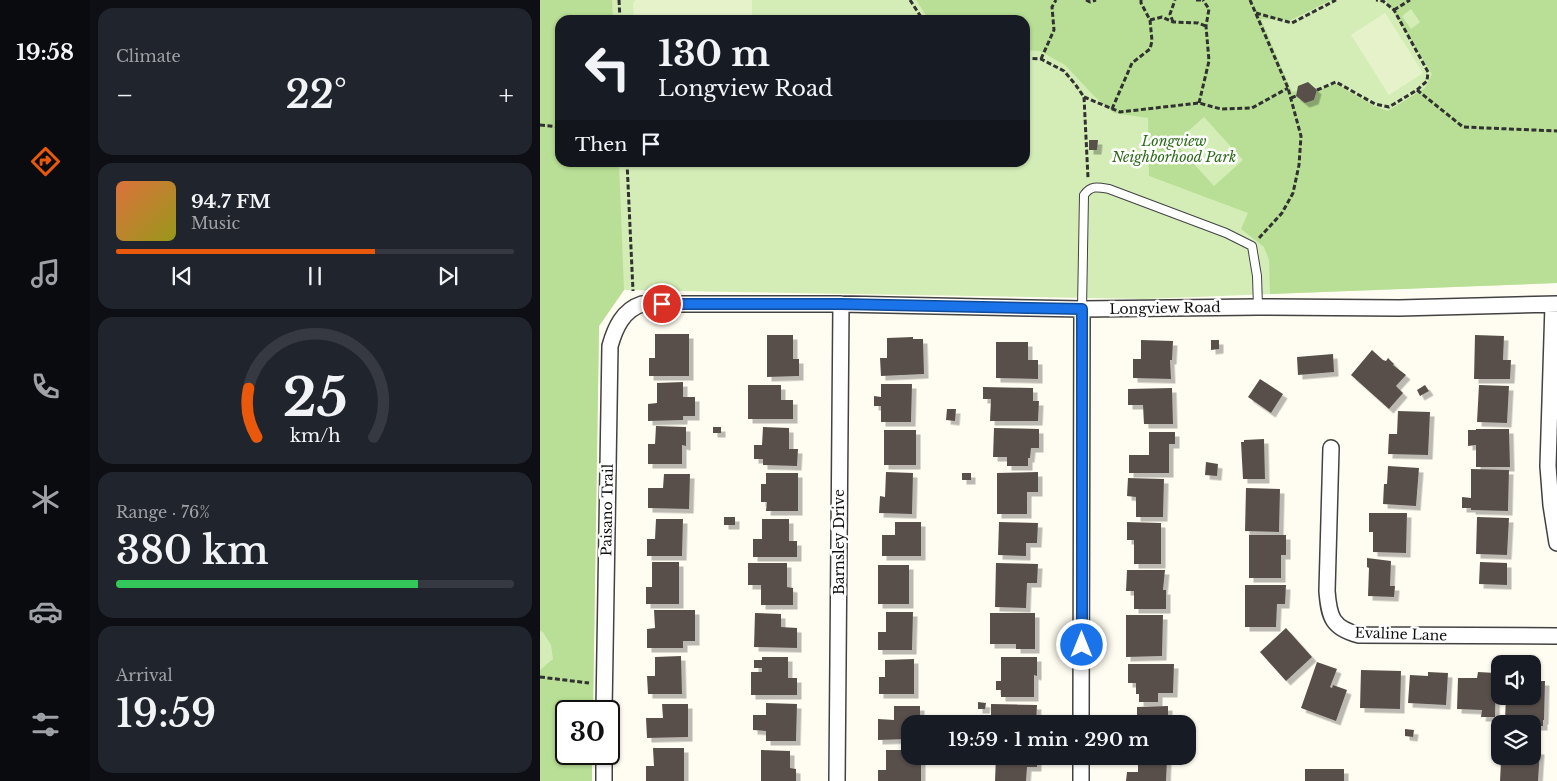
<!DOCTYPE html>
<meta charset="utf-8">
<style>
:root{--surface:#171b24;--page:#20242c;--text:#f1f3f6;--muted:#9ea1a6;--line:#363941;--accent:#ea580c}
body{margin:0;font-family:"Libre Baskerville",serif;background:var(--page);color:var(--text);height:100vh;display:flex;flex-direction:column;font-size:19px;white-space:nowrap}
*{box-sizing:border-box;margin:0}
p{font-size:16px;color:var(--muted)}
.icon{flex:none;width:28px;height:28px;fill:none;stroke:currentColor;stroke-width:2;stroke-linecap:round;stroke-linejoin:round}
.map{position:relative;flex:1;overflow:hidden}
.sheet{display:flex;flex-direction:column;gap:8px;padding:8px;background:#0d0f14;width:450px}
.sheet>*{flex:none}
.guide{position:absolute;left:15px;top:15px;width:475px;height:152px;border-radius:15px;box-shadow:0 1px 4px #0004;background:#171b24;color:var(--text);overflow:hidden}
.fabs{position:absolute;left:951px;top:655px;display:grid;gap:10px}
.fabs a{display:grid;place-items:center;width:50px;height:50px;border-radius:10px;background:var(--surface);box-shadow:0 1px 4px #0004;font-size:25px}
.speed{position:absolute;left:15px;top:700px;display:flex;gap:10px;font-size:25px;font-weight:700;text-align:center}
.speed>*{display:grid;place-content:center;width:65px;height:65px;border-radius:50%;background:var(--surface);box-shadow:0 1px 4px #0004;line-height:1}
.speed .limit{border:2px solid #111;border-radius:8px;background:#fff;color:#111}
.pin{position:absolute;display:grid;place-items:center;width:42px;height:42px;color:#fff;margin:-21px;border:2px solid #fff;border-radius:50%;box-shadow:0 1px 5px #0007}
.me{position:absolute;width:55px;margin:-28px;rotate:0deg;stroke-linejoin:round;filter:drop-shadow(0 0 4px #0008)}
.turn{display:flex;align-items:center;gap:18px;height:105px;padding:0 20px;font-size:22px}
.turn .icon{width:65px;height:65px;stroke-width:2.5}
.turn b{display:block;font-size:35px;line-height:42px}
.then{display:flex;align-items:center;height:48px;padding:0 20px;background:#0003;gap:10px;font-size:19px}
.big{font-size:38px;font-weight:600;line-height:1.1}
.sheet .tile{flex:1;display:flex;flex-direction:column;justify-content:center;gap:8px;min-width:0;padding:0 18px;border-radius:15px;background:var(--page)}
.sheet .dial{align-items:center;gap:0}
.dial svg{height:130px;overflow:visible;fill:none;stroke:var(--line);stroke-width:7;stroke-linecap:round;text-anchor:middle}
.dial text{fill:var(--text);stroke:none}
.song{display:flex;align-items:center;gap:15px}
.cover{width:60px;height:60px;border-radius:8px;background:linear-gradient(135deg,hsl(20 70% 55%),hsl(60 70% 35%))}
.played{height:5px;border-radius:2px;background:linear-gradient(90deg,var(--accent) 65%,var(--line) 65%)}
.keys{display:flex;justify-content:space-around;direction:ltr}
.heat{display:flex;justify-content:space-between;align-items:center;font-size:28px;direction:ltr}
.charge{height:8px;border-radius:4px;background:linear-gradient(90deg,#34c759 76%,var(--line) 0)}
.trip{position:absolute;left:361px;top:715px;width:295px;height:50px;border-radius:15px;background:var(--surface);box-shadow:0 1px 4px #0004;font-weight:600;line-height:50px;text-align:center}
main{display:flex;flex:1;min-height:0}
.dock{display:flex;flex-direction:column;width:90px;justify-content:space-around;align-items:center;background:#090b0e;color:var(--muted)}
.dock .icon{width:35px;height:35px}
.dock .active{color:var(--accent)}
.dock b{font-size:22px;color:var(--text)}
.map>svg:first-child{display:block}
</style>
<main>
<nav class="dock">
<b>19:58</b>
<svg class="icon active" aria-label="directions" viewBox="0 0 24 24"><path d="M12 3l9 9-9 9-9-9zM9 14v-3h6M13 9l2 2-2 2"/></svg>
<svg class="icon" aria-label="music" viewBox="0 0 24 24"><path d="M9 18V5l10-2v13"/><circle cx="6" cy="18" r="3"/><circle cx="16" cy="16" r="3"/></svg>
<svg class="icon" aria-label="phone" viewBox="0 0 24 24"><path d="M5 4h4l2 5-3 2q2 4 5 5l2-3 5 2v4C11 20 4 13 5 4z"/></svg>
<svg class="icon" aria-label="climate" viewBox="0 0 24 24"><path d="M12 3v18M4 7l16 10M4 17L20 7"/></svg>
<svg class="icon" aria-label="car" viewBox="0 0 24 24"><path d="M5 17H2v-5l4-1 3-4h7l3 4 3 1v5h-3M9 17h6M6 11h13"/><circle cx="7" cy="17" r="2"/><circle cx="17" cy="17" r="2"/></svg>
<svg class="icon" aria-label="filters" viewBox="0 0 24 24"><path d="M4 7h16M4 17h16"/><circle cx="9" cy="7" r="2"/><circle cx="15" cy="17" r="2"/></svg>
</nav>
<section class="sheet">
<div class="tile"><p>Climate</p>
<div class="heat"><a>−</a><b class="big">22°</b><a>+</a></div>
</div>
<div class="tile">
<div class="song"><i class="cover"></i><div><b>94.7 FM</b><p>Music</p></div></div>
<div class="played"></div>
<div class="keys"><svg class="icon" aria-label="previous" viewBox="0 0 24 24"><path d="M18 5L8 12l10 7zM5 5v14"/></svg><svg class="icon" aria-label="pause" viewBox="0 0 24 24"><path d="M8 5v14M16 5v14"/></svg><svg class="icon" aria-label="next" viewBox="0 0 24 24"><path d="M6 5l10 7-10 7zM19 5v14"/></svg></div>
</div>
<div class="tile dial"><svg viewBox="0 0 100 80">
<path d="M14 69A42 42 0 1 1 86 69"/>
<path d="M14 69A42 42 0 0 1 9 39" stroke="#ea580c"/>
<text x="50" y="56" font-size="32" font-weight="700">25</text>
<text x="50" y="72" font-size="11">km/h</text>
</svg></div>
<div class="tile"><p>Range · 76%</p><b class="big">380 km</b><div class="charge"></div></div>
<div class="tile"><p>Arrival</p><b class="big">19:59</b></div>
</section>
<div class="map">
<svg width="1017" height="781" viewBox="0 0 1017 781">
<defs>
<filter id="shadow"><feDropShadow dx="4.5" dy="4.5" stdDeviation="0" flood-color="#0004"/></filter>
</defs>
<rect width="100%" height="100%" fill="#fffcf1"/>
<!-- green -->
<path fill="#d4edb7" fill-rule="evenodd" d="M 0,0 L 1017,0 L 1017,283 L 604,299 L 84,290 L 59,326 L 53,711 L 26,711 L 26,754 L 52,754 L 52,781 L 0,781 ZM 20,20 L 485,20 L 485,162 L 20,162 Z"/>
<!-- forest -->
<path fill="#b8df95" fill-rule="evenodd" d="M 0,0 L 72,0 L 73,20 L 20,20 L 20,162 L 79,163 L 84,290 L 59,326 L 53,711 L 26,711 L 26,754 L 52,754 L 52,781 L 0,781 L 0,670 L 13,659 L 11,645 L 3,632 L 0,631 Z
M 376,0 L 791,0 L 751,20 L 721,19 L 752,92 L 757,91 L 756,96 L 765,103 L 774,100 L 777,90 L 796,84 L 834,106 L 848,111 L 885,88 L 892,74 L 846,0 L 1017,0 L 1017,283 L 730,294 L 729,260 L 724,247 L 701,229 L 708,213 L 609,176 L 608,118 L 574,113 L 554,96 L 525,65 L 500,51 L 485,50 L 485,20 L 389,20 ZM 871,9 L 880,22 L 871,29 L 862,16 ZM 664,117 L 703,160 L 674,186 L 635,143 Z"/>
<!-- pitch -->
<path fill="#e6f3ca" d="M 96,0 L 212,0 L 212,20 L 94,20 L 93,3 Z
M 845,13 L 883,73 L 849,95 L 811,35 Z"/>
<!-- building -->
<path fill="#59504b" filter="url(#shadow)" d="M 768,82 L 777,90 L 774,100 L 765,103 L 756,96 L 758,86 Z
M 549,140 L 558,140 L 557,150 L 549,150 Z
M 115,334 L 149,334 L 149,376 L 109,376 L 109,358 L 115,358 Z
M 227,335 L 253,335 L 253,359 L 259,359 L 259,376 L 227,377 Z
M 935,335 L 964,336 L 963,360 L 971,360 L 970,379 L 934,379 Z
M 373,337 L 373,339 L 383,339 L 384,374 L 341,376 L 340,358 L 347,358 L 347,338 Z
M 601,340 L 633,341 L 632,360 L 630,360 L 631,379 L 593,378 L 593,359 L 601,359 Z
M 671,340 L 679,340 L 679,349 L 671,350 Z
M 456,342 L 488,342 L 488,360 L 498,360 L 498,379 L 456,378 Z
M 832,350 L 843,360 L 846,361 L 848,358 L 854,364 L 853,365 L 866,375 L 856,386 L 863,393 L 849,409 L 811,375 Z
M 793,354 L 794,372 L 758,375 L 757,357 Z
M 720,379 L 743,394 L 731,413 L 708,397 Z
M 143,382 L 143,397 L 155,397 L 155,416 L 143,416 L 143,420 L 108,421 L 108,404 L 117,403 L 117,383 Z
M 341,384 L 372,384 L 371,422 L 341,422 L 341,406 L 334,406 L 334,396 L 341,397 Z
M 208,385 L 241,385 L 241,400 L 253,400 L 253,419 L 208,419 Z
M 885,385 L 889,391 L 880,396 L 877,390 Z
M 939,385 L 969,386 L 967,423 L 937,422 Z
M 443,387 L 493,388 L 493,401 L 499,401 L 498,421 L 450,421 L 451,399 L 443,399 Z
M 632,388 L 633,424 L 604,424 L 603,405 L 588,405 L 588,389 Z
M 407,409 L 416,409 L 415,421 L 406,420 Z
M 858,411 L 890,412 L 888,455 L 848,454 L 849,434 L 857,434 Z
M 116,426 L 146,427 L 146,446 L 142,445 L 142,464 L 108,464 L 108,444 L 115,444 Z
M 173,427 L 181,427 L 181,433 L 173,433 Z
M 223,427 L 249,428 L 249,449 L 258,449 L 257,466 L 223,465 L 223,459 L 214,459 L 214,445 L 222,445 Z
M 454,428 L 499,429 L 499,448 L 491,448 L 490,458 L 488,458 L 488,466 L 467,466 L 467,457 L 453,457 Z
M 936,429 L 969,429 L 970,467 L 936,467 L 936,445 L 928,446 L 928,430 L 936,430 Z
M 344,430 L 376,430 L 376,465 L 344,465 Z
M 609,432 L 635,432 L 635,444 L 629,444 L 629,473 L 589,473 L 589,455 L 609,455 Z
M 724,439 L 725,479 L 703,479 L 701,442 L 704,442 L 704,440 Z
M 666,462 L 678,464 L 677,476 L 665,475 Z
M 848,466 L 879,468 L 876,506 L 843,504 L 844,484 L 847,484 Z
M 931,469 L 969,470 L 968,511 L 931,510 L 931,508 L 922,508 L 922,497 L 931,498 Z
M 346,472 L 373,473 L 372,514 L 339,513 L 340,496 L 345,497 Z
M 498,472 L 498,492 L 487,492 L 487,514 L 457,514 L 457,473 Z
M 226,473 L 258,473 L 258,511 L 226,511 L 227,502 L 221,502 L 221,484 L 226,484 Z
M 422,473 L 431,473 L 431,480 L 422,480 Z
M 124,474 L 150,474 L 149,509 L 108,508 L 108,488 L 123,488 Z
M 588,478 L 624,479 L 623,517 L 596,517 L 596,497 L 587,496 Z
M 706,488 L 740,489 L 739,532 L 705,531 Z
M 829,513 L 867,513 L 866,553 L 833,552 L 833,532 L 829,532 Z
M 184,517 L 195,517 L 195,525 L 184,525 Z
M 937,517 L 969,518 L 967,555 L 936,554 Z
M 116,519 L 143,519 L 142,556 L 107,556 L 107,539 L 115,539 Z
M 222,519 L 249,519 L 249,541 L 257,541 L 257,557 L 213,557 L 213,539 L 222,539 Z
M 355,522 L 381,522 L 381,556 L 342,556 L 342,535 L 355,535 Z
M 459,522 L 498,523 L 497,543 L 486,543 L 486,556 L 458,555 Z
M 587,522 L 621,523 L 621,564 L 594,564 L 594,540 L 587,540 Z
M 709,535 L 746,535 L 746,555 L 741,555 L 741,578 L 709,578 Z
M 827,558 L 851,561 L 850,586 L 855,586 L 854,597 L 828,596 L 829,568 L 827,567 Z
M 112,562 L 139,562 L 139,604 L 106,604 L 106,587 L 112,587 Z
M 940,562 L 967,563 L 967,585 L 939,584 Z
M 208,563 L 247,563 L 247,587 L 253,588 L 253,605 L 221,605 L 221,585 L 208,585 Z
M 456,563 L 498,564 L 497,583 L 487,583 L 486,608 L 455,607 Z
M 338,565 L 369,565 L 369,604 L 338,604 Z
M 587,570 L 625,570 L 623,590 L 626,590 L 626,609 L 594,609 L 594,591 L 586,591 Z
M 705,585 L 746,585 L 745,604 L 737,604 L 736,627 L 705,627 Z
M 114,610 L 155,610 L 155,641 L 143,641 L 143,648 L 107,648 L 107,629 L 115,628 Z
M 346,612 L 373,612 L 372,650 L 338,650 L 338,632 L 346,632 Z
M 215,613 L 241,614 L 241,627 L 257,628 L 257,648 L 214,647 Z
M 450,613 L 495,613 L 495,649 L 476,649 L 476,644 L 450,644 Z
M 586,615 L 623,615 L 622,656 L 586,657 Z
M 746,628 L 772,657 L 746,681 L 720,652 Z
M 141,656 L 142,694 L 108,694 L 107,676 L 115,676 L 115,657 Z
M 222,657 L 248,657 L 248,678 L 257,678 L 257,695 L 211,695 L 211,672 L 222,672 L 222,668 L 214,668 L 214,660 L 222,660 Z
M 461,657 L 497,657 L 497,676 L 494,675 L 494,697 L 461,697 L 461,690 L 456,690 L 456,681 L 461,681 Z
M 374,659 L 374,694 L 339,694 L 339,677 L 345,677 L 345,660 Z
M 777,662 L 797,669 L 790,687 L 792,688 L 793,685 L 807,690 L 796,721 L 761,708 Z
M 588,664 L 634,664 L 633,693 L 618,693 L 618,702 L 599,702 L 599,694 L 596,694 L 596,683 L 588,683 Z
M 821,670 L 861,671 L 860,709 L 820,708 Z
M 888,672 L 908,673 L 906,705 L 868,703 L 870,675 L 888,676 Z
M 938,672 L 956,673 L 955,717 L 941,717 L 942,710 L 917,709 L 918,678 L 937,678 Z
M 992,681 L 1005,681 L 1004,720 L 1003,720 L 1003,726 L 992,726 L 992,724 L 990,724 L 990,721 L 965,720 L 966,696 L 992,696 Z
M 438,702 L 446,703 L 445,709 L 438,709 Z
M 226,703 L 257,704 L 256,741 L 226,741 L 226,731 L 213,730 L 213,715 L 226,715 Z
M 122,704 L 148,704 L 148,737 L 107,738 L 106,718 L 123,718 Z
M 451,704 L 497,705 L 496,723 L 451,724 Z
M 354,706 L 380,706 L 380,724 L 370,724 L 370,739 L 338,740 L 338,719 L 354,720 Z
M 628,706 L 628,724 L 597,724 L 597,707 Z
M 865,729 L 874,730 L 873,737 L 865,736 Z
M 113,748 L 144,748 L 144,781 L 106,781 L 106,766 L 114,766 Z
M 956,748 L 960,748 L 960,756 L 992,756 L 992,750 L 1000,750 L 998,781 L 960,781 L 961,761 L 955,761 Z
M 221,750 L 250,751 L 250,768 L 256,769 L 256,781 L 221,781 Z
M 346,750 L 370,750 L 370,756 L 381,756 L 381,781 L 338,781 L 338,770 L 346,770 Z
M 456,756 L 497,756 L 497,767 L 487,767 L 486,781 L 455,781 Z
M 598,759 L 627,760 L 626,781 L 586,781 L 587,772 L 598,772 Z
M 765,769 L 804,769 L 804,781 L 765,781 Z"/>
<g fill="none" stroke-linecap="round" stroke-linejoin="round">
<defs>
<path id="service" d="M 542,309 L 544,195 C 551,185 558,187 569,189 L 686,233 L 712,246 L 717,276 L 718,307"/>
<path id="minor" d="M 1013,305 L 1008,466 L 1011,505 L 1017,543
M 791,448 L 787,591 C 789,617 792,628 819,635 L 1017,636
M 64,711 L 70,346 C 75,328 83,310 102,304 L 301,304 L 542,309 L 718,307 L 859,308 L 1017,304
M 541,724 L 542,309
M 64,781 L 64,754
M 297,781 L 301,304
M 541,781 L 541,756"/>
</defs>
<!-- service casing -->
<use href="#service" stroke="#424242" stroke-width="10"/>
<!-- minor casing -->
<use href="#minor" stroke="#424242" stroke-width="18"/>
<!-- path -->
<path stroke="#313131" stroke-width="3" stroke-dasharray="5 2.5" stroke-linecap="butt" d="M 79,0 L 80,20
M 370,0 L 383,20
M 546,0 L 550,2 L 556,0
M 656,0 L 663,0
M 710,0 L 748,88 L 761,136 L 759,165 L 753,193 L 742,213 L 719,238
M 854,10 L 870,0
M 716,13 L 752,23 L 796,0
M 610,20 L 622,17 L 633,22 L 658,23 L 666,26
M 633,22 L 630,14 L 635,0
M 485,58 L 501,59 L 524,71 L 535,84 L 544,97 L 548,178
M 501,59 L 514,30 L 512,7 L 516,0
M 777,90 L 796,82 L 835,104 L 849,107 L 877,90 L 887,81 L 888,72 L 854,10 L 843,1 L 836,0
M 877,90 L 923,127 L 1017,131
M 544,97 L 580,112 L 659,103 L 681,109 L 712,108 L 748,88
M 751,98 L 756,96
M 659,103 L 669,61 L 666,26 L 669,9 L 663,0
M 572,109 L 592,63 L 610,49 L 612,41 L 610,20 L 601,3 L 601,0
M 0,125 L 20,127
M 87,162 L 93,291
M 0,677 L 49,683"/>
<!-- service -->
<use href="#service" stroke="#fff" stroke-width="8"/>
<!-- minor -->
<use href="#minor" stroke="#fff" stroke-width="15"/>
</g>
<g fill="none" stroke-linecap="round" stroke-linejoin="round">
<defs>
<path id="route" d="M 122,304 L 301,304 L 542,309 L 542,645"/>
</defs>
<!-- route casing -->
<use href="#route" stroke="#114b97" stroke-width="12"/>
<!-- route -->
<use href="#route" stroke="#1a73e8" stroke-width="9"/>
</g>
<g text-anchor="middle" stroke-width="5" stroke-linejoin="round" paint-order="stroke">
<!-- park labels -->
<g font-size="14" font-style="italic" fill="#2d6d1a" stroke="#fff">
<text x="634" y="146">Longview<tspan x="634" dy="16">Neighborhood Park</tspan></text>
</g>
<!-- street labels -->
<g font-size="14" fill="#0f0f0f" stroke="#fff">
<text transform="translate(625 308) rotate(-1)" y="5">Longview Road</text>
<text transform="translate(67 510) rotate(-89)" y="5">Paisano Trail</text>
<text transform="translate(299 542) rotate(-90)" y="5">Barnsley Drive</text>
<text transform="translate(861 634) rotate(2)" y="5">Evaline Lane</text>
</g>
</g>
</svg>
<div class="fabs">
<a><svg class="icon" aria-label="sound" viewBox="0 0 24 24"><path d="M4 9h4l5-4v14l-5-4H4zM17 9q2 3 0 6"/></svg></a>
<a><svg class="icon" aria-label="layers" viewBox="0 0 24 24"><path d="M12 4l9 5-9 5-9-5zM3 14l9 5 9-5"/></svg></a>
</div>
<div class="speed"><div class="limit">30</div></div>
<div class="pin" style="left:122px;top:304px;background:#d93025"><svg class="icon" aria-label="arrive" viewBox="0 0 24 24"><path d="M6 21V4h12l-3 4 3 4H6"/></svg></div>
<svg class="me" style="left:542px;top:645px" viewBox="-20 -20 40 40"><circle r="17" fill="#1a73e8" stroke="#fff" stroke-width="3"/><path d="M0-11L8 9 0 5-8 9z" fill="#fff"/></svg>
<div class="trip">19:59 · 1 min · 290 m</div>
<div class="guide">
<div class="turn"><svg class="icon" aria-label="left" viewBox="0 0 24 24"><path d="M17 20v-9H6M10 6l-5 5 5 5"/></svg><div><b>130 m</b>Longview Road</div></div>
<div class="then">Then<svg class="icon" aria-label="arrive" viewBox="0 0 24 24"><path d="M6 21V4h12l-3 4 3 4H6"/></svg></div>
</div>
</div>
</main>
